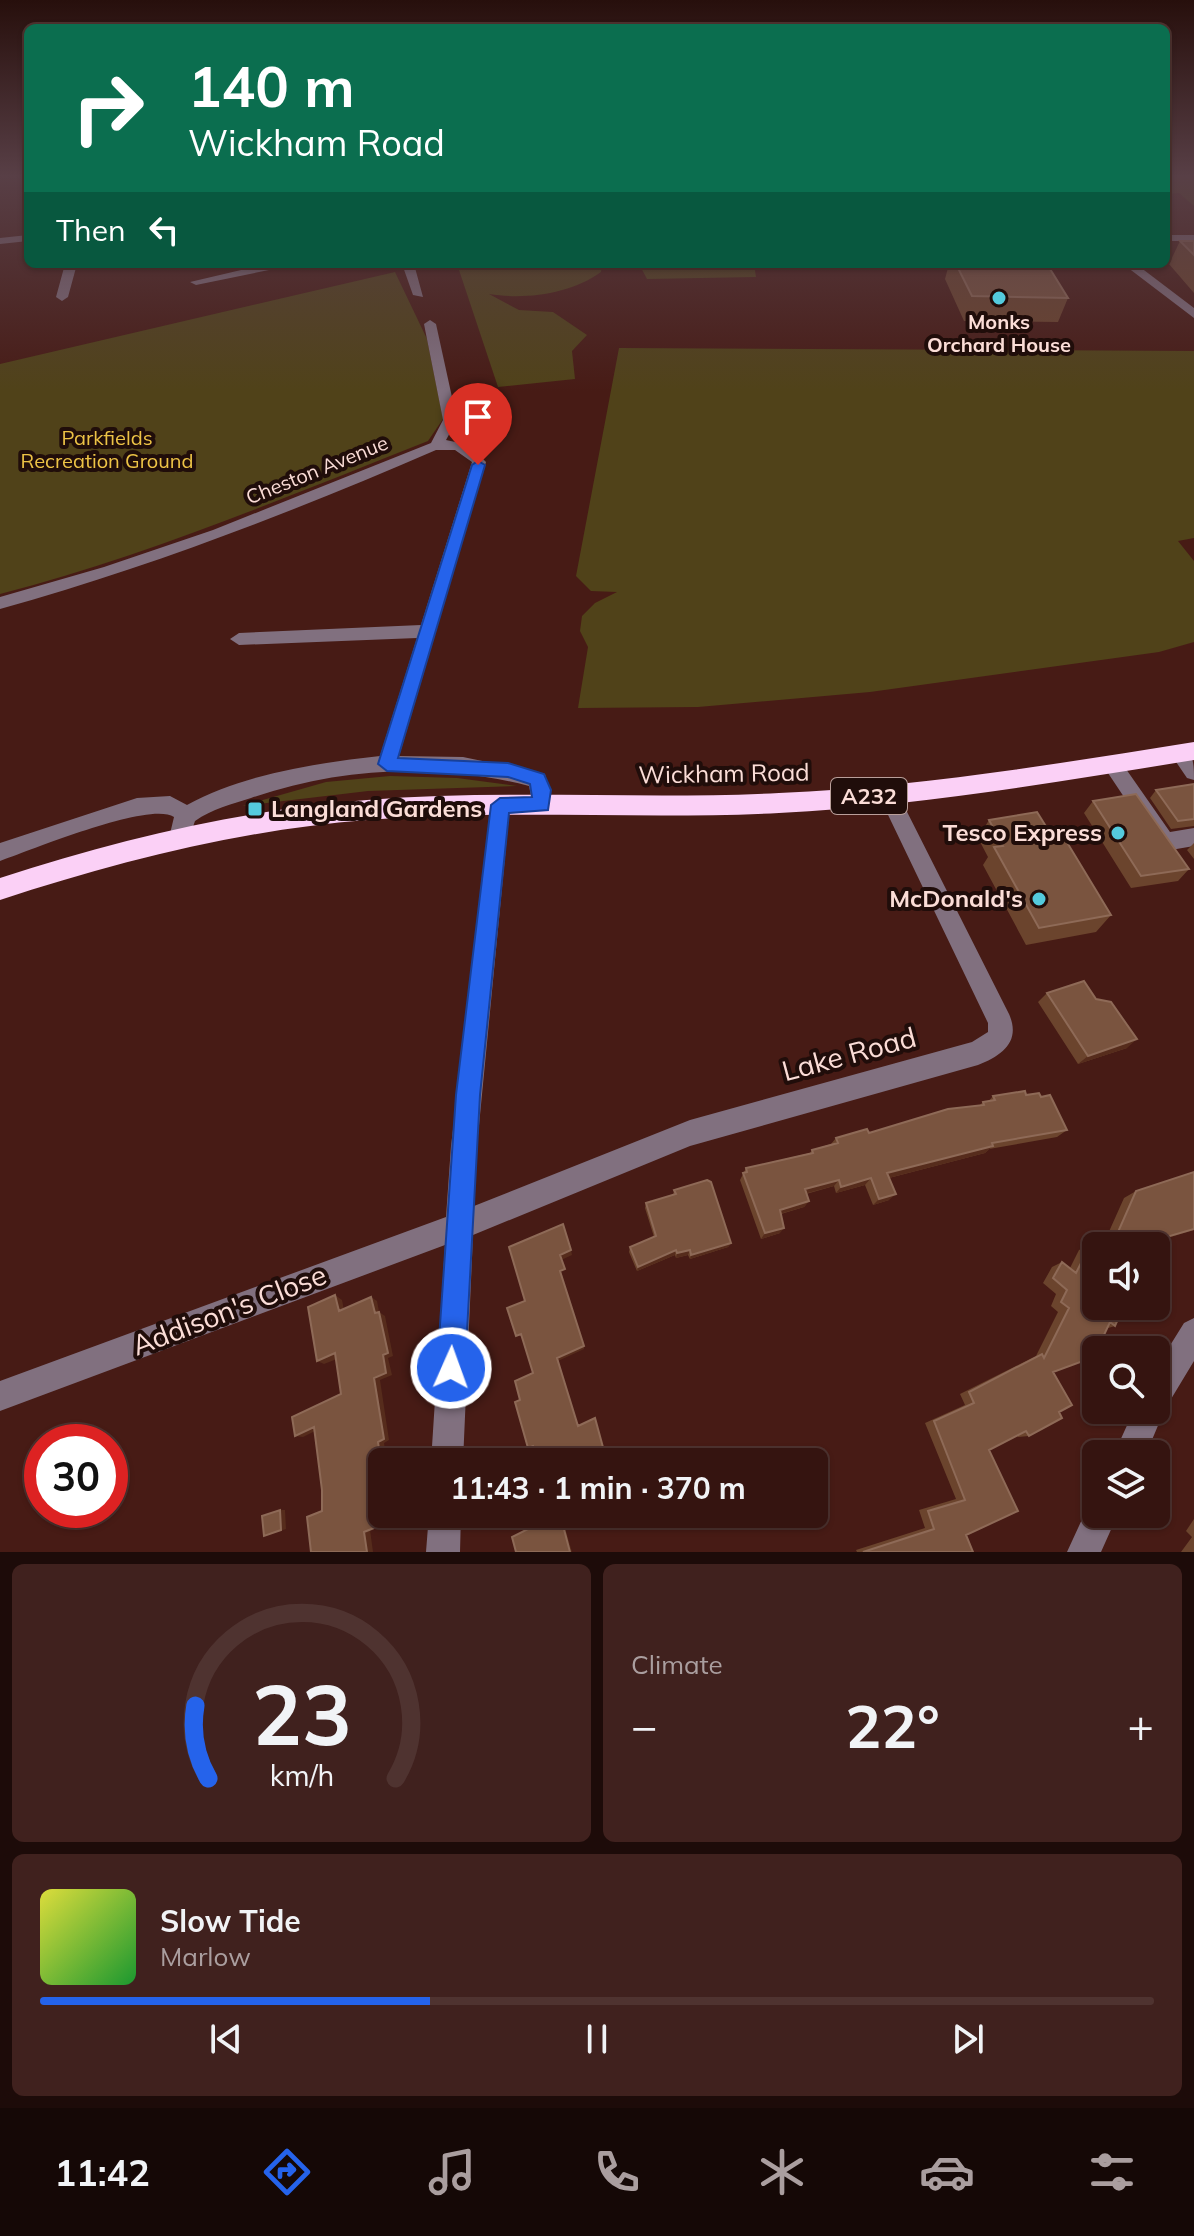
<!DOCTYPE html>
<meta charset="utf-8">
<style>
:root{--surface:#351410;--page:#40211e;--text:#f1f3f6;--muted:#aa9e9f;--line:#4f3330;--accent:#2563eb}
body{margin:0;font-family:Mulish,sans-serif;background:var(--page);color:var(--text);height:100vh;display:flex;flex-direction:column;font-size:30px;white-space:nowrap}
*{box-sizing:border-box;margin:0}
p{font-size:26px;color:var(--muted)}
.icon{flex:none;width:44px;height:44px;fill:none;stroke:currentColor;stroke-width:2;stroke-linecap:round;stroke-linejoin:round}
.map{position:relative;height:1552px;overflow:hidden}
.drawer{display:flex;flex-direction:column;gap:12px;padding:12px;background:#1d0b09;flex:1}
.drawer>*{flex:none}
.top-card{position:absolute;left:24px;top:24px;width:1146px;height:244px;border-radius:12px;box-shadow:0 2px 6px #0004,0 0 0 2px var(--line);background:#0b6e4f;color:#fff;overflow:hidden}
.controls{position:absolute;left:1082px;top:1232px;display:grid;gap:16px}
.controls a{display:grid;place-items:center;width:88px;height:88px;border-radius:12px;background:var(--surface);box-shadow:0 2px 6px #0004,0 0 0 2px var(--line);font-size:40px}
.speed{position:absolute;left:24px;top:1424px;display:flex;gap:16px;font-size:40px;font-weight:700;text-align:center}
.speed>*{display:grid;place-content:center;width:104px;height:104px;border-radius:50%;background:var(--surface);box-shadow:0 2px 6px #0004,0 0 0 2px var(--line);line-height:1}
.speed .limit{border:12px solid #d22;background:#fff;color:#111}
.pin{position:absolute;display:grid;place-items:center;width:68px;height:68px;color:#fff;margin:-82px -34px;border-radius:50% 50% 50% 0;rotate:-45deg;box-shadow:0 0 8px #0007}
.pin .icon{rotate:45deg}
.me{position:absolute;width:88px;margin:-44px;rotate:2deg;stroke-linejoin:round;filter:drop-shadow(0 0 6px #0008)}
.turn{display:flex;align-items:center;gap:28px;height:168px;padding:0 32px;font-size:36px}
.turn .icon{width:104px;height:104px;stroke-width:2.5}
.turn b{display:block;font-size:56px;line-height:68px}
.then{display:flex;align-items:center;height:76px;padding:0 32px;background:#0003;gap:16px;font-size:30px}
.big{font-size:60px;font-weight:700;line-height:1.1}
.drawer .tile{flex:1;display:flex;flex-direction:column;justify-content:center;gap:12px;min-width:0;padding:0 28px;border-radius:12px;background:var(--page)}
.drawer .dial{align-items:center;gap:0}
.dial svg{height:208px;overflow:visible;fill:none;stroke:var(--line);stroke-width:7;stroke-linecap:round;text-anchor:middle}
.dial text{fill:var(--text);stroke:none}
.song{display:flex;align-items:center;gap:24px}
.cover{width:96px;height:96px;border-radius:12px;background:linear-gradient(135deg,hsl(60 70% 55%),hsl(130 70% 35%))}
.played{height:8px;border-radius:4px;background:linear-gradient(90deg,var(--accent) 35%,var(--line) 35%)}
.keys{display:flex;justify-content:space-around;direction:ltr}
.heat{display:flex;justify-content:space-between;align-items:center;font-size:44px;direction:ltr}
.drawer .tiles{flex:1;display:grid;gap:12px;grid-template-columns:1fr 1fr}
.tile:last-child{grid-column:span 2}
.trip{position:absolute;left:368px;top:1448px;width:460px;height:80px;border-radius:12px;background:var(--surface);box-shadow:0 2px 6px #0004,0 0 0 2px var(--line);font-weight:700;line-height:80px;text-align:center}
.tab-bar{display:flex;height:128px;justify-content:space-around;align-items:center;background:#150806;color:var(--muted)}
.tab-bar .icon{width:56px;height:56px}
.tab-bar .selected{color:var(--accent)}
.tab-bar b{font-size:36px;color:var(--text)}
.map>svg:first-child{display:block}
</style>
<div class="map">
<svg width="1194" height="1552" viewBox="0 0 1194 1552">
<rect width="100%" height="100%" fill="#471b15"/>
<!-- green -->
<path fill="#504219" d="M 1166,174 L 1194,174 L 1194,206 L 1179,193 L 1166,194 Z
M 457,264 L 602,264 L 601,272 C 571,294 525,300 489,294 L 519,310 L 553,312 L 587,335 L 572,351 L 575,379 L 498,387 Z
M 639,264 L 754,264 L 756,277 L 647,279 Z
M 395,272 L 427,339 L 443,419 L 428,441 C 286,497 147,556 0,594 L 0,364 Z
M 619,348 L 1194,351 L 1194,538 L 1178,541 L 1194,561 L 1194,642 L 1159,652 L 870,692 L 698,707 L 578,708 L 588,647 L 580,631 L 582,616 L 595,603 L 617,592 L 591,591 L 576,576 Z
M 390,776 L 457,778 L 517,786 L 368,791 L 242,806 L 326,782 Z"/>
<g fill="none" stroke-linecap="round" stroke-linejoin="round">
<!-- minor -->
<path fill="#81707f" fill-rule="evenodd" d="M 28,235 L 28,241 L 0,244 L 0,238 Z
M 1166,235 L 1194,235 L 1194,241 L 1166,241 Z
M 65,264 L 77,264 L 68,297 L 62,301 L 56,297 Z
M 267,264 L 279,264 L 279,268 L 196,285 L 190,282 Z
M 402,264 L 414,264 L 423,297 L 413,295 Z
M 1123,264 L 1136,264 L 1194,308 L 1194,318 Z
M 430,320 L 436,324 L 457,420 L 446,440 L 469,445 L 486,462 L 399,756 L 463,757 L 545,774 L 551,805 L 548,811 L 534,811 L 529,786 C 437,762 341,767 251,798 C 232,804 212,809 195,821 L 187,844 L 180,847 L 173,844 L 169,838 L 174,817 C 149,801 32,850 0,861 L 0,843 L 137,798 L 170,796 L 187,805 C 244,774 316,763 380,756 L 417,638 L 239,645 L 230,639 L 239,633 L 421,625 L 472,462 L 455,450 L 436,450 C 293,512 150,567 0,609 L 0,597 L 104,567 L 213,530 L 431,443 L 443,420 L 424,324 Z
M 1180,745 C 1194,751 1194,765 1194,780 L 1187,778 L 1170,753 Z
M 1112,756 L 1119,759 L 1170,832 L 1194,828 L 1194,846 L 1165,851 L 1158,848 L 1102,764 L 1105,759 Z
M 888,786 L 895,788 L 1009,1014 C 1021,1041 1003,1055 978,1065 L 690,1146 L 473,1235 L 463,1462 L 431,1462 L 445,1245 L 0,1411 L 0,1381 L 446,1217 L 451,1146 L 493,799 L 507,799 L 510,805 L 477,1146 L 474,1206 L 690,1120 L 972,1042 L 988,1032 L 988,1023 L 878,794 L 881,788 Z
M 1194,1318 L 1194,1361 L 1165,1409 L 1146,1454 L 1114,1454 L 1134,1410 L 1156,1410 L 1156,1368 L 1184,1323 Z
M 1096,1500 L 1096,1514 L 1118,1514 L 1101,1552 L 1067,1552 L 1090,1502 Z
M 429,1514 L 461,1514 L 460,1552 L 426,1552 Z"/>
<!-- highway -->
<path fill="#fbd0f6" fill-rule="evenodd" d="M 1194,742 L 1194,760 C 1056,782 918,806 779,813 C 642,820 504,809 367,820 C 241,830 119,861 0,900 L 0,878 C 119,839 241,810 367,800 C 504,789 642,800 779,793 C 918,787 1056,764 1194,742 Z"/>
</g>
<!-- wall -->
<path fill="#6b442d" d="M 1180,241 L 1194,241 L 1194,293 L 1169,264 Z
M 949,264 L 1047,264 L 1068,298 L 1058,322 L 964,321 L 945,279 Z
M 1194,784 L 1194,826 L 1171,829 L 1150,798 L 1156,790 Z
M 1093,801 L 1189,869 L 1178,881 L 1131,888 L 1084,813 Z
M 989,820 L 1111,915 L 1096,932 L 1026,945 L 983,865 L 988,857 L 978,838 Z
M 1194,843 L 1194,859 L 1187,850 Z
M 1047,993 L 1096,999 L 1127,1048 L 1078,1064 L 1038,1002 Z
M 1026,1095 L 1041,1097 L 1067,1130 L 1057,1137 L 989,1149 L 985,1153 L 889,1178 L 889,1200 L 873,1205 L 865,1185 L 836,1193 L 834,1186 L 806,1194 L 809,1201 L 804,1207 L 781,1214 L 780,1233 L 761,1239 L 740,1180 L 746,1168 L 810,1153 L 812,1150 L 831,1144 L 836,1138 L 869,1133 L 979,1106 L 983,1102 L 988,1102 L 993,1096 Z
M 674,1190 L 731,1243 L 728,1247 L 690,1259 L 688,1255 L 676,1258 L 675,1255 L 637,1271 L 629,1252 L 630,1247 L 654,1237 L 645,1208 L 646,1203 L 673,1195 Z
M 1136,1191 L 1148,1244 L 1147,1246 L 1096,1246 L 1096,1306 L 1115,1326 L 1108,1328 L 1053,1372 L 1059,1412 L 1029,1436 L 1018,1437 L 1017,1435 L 989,1450 L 966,1535 L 973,1552 L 857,1552 L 856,1550 L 925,1528 L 919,1510 L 956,1499 L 925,1423 L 965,1405 L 960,1394 L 1036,1356 L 1058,1312 L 1051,1306 L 1056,1294 L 1043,1283 L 1052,1267 L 1062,1262 L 1070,1268 L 1079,1250 L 1090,1245 L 1094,1249 L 1099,1240 L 1107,1236 L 1124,1198 Z
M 1194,1519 L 1194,1552 L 1181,1552 L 1192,1537 L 1186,1531 Z"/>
<!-- shaded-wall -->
<path fill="#562c1c" d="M 1137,1039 L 1127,1048 L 1078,1064 L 1088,1056 Z
M 993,1146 L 985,1153 L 881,1180 L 887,1173 Z
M 871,1178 L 865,1185 L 836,1193 L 841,1187 Z
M 839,1180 L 834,1186 L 800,1195 L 805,1189 Z
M 896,1194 L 889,1200 L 873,1205 L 879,1199 Z
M 809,1201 L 804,1207 L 776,1215 L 780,1210 Z
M 784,1228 L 780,1233 L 761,1239 L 765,1233 Z
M 1194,1229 L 1194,1230 L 1142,1246 L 1149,1242 Z
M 731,1243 L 728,1247 L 690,1259 L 691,1255 Z
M 571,1250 L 572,1255 L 561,1260 L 560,1255 Z
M 676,1250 L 675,1255 L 637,1271 L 638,1267 Z
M 690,1250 L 688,1255 L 676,1258 L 677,1253 Z
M 335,1295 L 342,1300 L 345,1315 L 339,1311 Z
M 371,1297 L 377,1301 L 380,1317 L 375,1313 Z
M 379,1312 L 385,1316 L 393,1356 L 388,1358 L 392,1375 L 380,1380 L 389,1440 L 384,1443 L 386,1457 L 376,1460 L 382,1502 L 382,1514 L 384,1514 L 385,1524 L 370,1530 L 373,1552 L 367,1552 L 364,1532 L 370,1460 L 378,1442 L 374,1378 L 383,1355 Z
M 584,1346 L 584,1349 L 558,1361 L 557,1358 Z
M 335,1353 L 342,1357 L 324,1364 L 317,1361 Z
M 314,1427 L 321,1428 L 303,1437 L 295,1436 Z
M 280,1510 L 285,1510 L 286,1529 L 264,1536 Z
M 560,1514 L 561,1514 L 572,1552 L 570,1552 Z"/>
<!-- building -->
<path fill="#7a543f" stroke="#8e6a57" stroke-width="2" d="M 1180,241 L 1194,241 L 1194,255 Z
M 956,264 L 1047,264 L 1068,298 L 972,296 Z
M 1194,784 L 1194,819 L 1178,821 L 1156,790 Z
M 1136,794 L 1189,869 L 1141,876 L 1093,801 Z
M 1037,812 L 1052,836 L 1062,834 L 1111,915 L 1039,928 L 994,847 L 1003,846 L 989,820 Z
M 1084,981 L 1096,999 L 1111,1002 L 1137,1039 L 1088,1056 L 1047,993 Z
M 1025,1091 L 1026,1095 L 1039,1093 L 1041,1097 L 1050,1095 L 1067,1130 L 992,1143 L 993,1146 L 887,1173 L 896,1194 L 879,1199 L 871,1178 L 841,1187 L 839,1180 L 805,1189 L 809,1201 L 780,1210 L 784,1228 L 765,1233 L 743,1173 L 747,1172 L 746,1168 L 813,1153 L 812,1150 L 838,1143 L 836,1138 L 867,1129 L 869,1133 L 948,1109 L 984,1105 L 983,1102 L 995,1100 L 993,1096 Z
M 1194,1172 L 1194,1229 L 1149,1242 L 1147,1246 L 1104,1246 L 1110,1235 L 1115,1239 L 1136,1191 Z
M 707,1180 L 711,1182 L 731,1243 L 691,1255 L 690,1250 L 677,1253 L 676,1250 L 638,1267 L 630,1247 L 656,1236 L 646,1203 L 676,1194 L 674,1190 Z
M 563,1224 L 571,1250 L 560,1255 L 565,1269 L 560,1271 L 584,1346 L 557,1358 L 578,1426 L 595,1418 L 607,1462 L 538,1462 L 533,1446 L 528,1448 L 515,1402 L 520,1400 L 515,1381 L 533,1373 L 521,1334 L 516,1336 L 507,1308 L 525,1301 L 509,1247 Z
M 1090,1245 L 1096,1250 L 1096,1306 L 1124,1306 L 1115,1326 L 1110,1322 L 1097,1350 L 1096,1350 L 1094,1357 L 1053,1372 L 1072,1405 L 1059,1412 L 1062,1418 L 1029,1436 L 1026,1431 L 989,1450 L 1018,1511 L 966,1535 L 973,1552 L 863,1552 L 934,1529 L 928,1511 L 965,1500 L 934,1421 L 974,1403 L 969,1392 L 1042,1354 L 1044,1358 L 1069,1308 L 1061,1302 L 1067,1290 L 1053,1278 L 1062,1262 L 1076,1273 Z
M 335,1295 L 339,1311 L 371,1297 L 375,1313 L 379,1312 L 388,1353 L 383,1355 L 386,1373 L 374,1378 L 384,1439 L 378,1442 L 380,1456 L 370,1460 L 379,1526 L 364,1532 L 367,1552 L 311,1552 L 307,1517 L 322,1511 L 322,1490 L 314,1427 L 295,1436 L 292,1417 L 341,1394 L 335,1353 L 317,1361 L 308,1307 Z
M 280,1510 L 281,1530 L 264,1536 L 262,1516 Z
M 553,1514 L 558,1514 L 556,1515 L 560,1514 L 570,1552 L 516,1552 L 512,1537 L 554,1516 Z"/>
<!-- sky -->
<linearGradient id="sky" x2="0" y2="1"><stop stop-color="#270f0c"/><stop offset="0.45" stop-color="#583f46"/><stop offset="1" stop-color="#583f46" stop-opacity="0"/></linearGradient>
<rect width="1194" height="391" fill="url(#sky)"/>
<!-- route -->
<path fill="#2563eb" stroke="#184099" stroke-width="2" d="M 478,461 L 485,465 L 398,758 L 508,763 L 544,774 L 551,790 L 548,810 L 509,813 L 480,1095 L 465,1368 L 461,1377 L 451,1381 L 441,1377 L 437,1368 L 456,1095 L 491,805 L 500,798 L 532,797 L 530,784 L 508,777 L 387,771 L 378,764 L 472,465 Z"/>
<!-- markers -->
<g fill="#54cadd" stroke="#200d0a" stroke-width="3">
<circle cx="999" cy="298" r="8"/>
<rect x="247" y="801" width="16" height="16" rx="4"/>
<circle cx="1118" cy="833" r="8"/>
<circle cx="1039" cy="899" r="8"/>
</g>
<g text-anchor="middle" stroke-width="8" stroke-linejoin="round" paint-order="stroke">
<!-- far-poi labels -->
<g font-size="20" font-weight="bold" fill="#fbddd7" stroke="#200d0a">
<text x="999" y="329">Monks<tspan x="999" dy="23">Orchard House</tspan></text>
</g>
<!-- far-park labels -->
<g font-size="20" fill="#edc346" stroke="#200d0a">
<text x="107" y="445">Parkfields<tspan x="107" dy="23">Recreation Ground</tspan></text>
</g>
<!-- far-street labels -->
<g font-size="20" fill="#fbddd7" stroke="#200d0a">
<text transform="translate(317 470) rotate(-22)" y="7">Cheston Avenue</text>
</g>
<!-- shield labels -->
<rect fill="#200d0a" stroke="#b99f9a" stroke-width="2" x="831" y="778" width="76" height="36" rx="6"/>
<g font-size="22" font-weight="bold" fill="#fbddd7">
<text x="869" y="804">A232</text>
</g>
<!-- street labels -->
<g font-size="24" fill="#fbddd7" stroke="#200d0a">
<text transform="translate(724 774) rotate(-1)" y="8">Wickham Road</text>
</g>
<!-- poi labels -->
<g font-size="24" font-weight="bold" fill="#fbddd7" stroke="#200d0a" text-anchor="end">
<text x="271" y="817" text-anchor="start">Langland Gardens</text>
<text x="1102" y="841">Tesco Express</text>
<text x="1023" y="907">McDonald's</text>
</g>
<!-- near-street labels -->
<g font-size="28" fill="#fbddd7" stroke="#200d0a">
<text transform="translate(849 1054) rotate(-15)" y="10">Lake Road</text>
<text transform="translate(229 1310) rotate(-21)" y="10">Addison's Close</text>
</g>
</g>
</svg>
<div class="controls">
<a><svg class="icon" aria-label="sound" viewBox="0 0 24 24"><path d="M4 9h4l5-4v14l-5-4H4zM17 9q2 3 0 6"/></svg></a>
<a><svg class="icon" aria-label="search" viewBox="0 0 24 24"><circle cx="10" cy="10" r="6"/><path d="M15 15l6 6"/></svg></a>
<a><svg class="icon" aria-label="layers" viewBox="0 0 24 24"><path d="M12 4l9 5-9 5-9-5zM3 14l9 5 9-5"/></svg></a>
</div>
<div class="speed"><div class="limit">30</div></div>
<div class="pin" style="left:478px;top:465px;background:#d93025"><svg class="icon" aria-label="arrive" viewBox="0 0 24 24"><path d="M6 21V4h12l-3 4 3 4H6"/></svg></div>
<svg class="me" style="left:451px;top:1368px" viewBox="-20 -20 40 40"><circle r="17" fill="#2563eb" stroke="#fff" stroke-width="3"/><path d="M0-11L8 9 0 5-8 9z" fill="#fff"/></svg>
<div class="trip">11:43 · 1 min · 370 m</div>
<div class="top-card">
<div class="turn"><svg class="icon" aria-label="right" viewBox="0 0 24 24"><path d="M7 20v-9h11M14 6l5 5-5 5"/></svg><div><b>140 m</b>Wickham Road</div></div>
<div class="then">Then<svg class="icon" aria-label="left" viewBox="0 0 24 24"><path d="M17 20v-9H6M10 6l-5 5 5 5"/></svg></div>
</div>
</div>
<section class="drawer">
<div class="tiles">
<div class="tile dial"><svg viewBox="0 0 100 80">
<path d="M14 69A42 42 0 1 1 86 69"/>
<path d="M14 69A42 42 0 0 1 9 41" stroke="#2563eb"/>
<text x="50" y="56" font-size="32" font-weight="700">23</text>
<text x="50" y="72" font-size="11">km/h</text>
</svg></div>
<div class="tile"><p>Climate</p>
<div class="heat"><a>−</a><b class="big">22°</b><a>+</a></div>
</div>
<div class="tile">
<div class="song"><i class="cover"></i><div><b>Slow Tide</b><p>Marlow</p></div></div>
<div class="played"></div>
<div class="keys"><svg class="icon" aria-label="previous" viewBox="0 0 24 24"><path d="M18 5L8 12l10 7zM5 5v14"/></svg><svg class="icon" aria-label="pause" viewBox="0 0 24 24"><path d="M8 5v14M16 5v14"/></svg><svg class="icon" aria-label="next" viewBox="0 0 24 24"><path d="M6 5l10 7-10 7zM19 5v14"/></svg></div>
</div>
</div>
</section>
<nav class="tab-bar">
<b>11:42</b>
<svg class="icon selected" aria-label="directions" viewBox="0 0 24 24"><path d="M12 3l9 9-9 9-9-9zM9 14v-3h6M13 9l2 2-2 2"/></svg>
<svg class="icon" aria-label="music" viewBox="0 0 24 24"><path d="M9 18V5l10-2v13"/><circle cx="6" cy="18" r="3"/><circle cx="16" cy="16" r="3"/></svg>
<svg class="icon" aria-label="phone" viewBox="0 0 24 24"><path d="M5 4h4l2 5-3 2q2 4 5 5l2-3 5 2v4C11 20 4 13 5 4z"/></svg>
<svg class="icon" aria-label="climate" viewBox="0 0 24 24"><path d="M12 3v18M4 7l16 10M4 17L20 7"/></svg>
<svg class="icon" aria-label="car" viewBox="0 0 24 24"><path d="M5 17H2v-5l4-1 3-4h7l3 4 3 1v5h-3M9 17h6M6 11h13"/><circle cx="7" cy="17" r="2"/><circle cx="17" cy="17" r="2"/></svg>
<svg class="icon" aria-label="filters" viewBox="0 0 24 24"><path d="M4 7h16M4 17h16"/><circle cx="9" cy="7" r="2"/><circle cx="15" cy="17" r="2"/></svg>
</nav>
